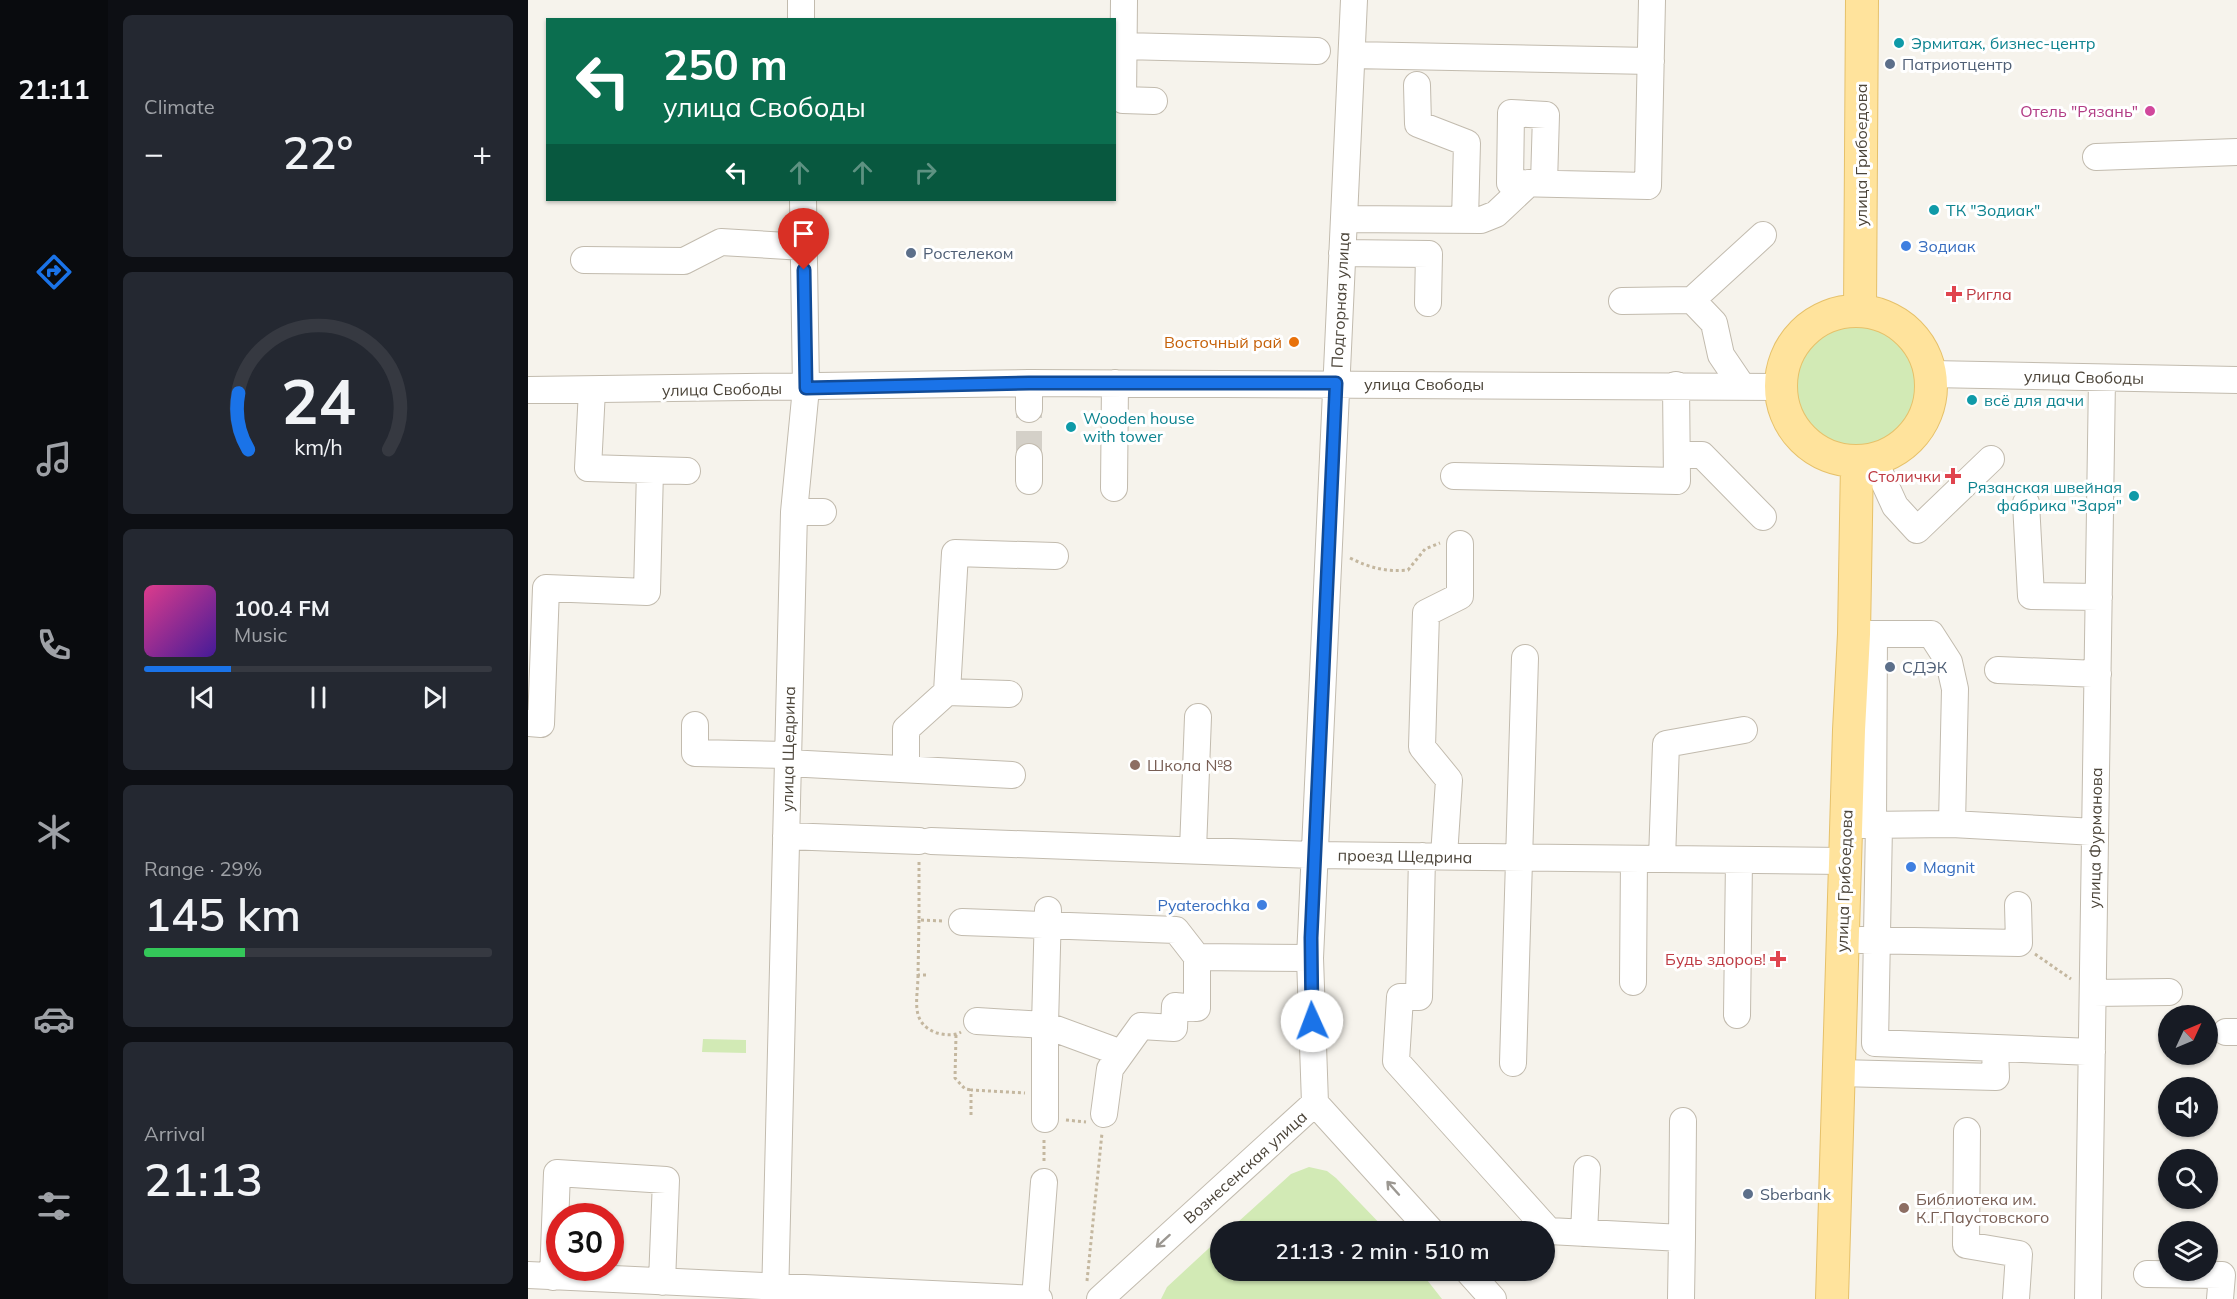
<!DOCTYPE html>
<meta charset="utf-8">
<style>
:root{--surface:#171b24;--page:#242831;--text:#f1f3f6;--muted:#9ea1a6;--line:#363941;--accent:#1a73e8}
body{margin:0;font-family:Mulish,sans-serif;background:var(--page);color:var(--text);height:100vh;display:flex;flex-direction:column;font-size:22px;white-space:nowrap}
*{box-sizing:border-box;margin:0}
p{font-size:20px;color:var(--muted)}
.icon{flex:none;width:33px;height:33px;fill:none;stroke:currentColor;stroke-width:2;stroke-linecap:round;stroke-linejoin:round}
.map{position:relative;flex:1;overflow:hidden}
.drawer{display:flex;flex-direction:column;gap:15px;padding:15px;background:#0d0f14;width:420px}
.drawer>*{flex:none}
.top-card{position:absolute;left:18px;top:18px;width:570px;height:183px;border-radius:0px;box-shadow:0 2px 4px #0004;background:#0b6e4f;color:#fff;overflow:hidden}
.needle{width:39px;rotate:46deg}
.buttons{position:absolute;left:1630px;top:1005px;display:grid;gap:12px}
.buttons a{display:grid;place-items:center;width:60px;height:60px;border-radius:50%;background:var(--surface);box-shadow:0 2px 4px #0004;font-size:30px}
.speed{position:absolute;left:18px;top:1203px;display:flex;gap:12px;font-size:30px;font-weight:700;text-align:center}
.speed>*{display:grid;place-content:center;width:78px;height:78px;border-radius:50%;background:var(--surface);box-shadow:0 2px 4px #0004;line-height:1}
.speed .limit{border:9px solid #d22;background:#fff;color:#111}
.pin{position:absolute;display:grid;place-items:center;width:51px;height:51px;color:#fff;margin:-62px -26px;border-radius:50% 50% 50% 0;rotate:-45deg;box-shadow:0 0 6px #0007}
.pin .icon{rotate:45deg}
.me{position:absolute;width:66px;margin:-33px;rotate:358deg;stroke-linejoin:round;filter:drop-shadow(0 0 4px #0008)}
.turn{display:flex;align-items:center;gap:21px;height:126px;padding:0 18px;font-size:27px}
.turn .icon{width:78px;height:78px;stroke-width:2.5}
.turn b{display:block;font-size:42px;line-height:51px}
.lanes{display:flex;align-items:center;height:57px;padding:0 18px;background:#0003;justify-content:center;gap:30px;direction:ltr}
.lanes .off{opacity:.35}
.big{font-size:45px;font-weight:600;line-height:1.1}
.drawer .tile{flex:1;display:flex;flex-direction:column;justify-content:center;gap:9px;min-width:0;padding:0 21px;border-radius:9px;background:var(--page)}
.drawer .dial{align-items:center;gap:0}
.dial svg{height:156px;overflow:visible;fill:none;stroke:var(--line);stroke-width:7;stroke-linecap:round;text-anchor:middle}
.dial text{fill:var(--text);stroke:none}
.song{display:flex;align-items:center;gap:18px}
.cover{width:72px;height:72px;border-radius:9px;background:linear-gradient(135deg,hsl(330 70% 55%),hsl(260 70% 35%))}
.played{height:6px;border-radius:3px;background:linear-gradient(90deg,var(--accent) 25%,var(--line) 25%)}
.keys{display:flex;justify-content:space-around;direction:ltr}
.heat{display:flex;justify-content:space-between;align-items:center;font-size:33px;direction:ltr}
.charge{height:9px;border-radius:4px;background:linear-gradient(90deg,#34c759 29%,var(--line) 0)}
.trip{position:absolute;left:682px;top:1221px;width:345px;height:60px;border-radius:30px;background:var(--surface);box-shadow:0 2px 4px #0004;font-weight:600;line-height:60px;text-align:center}
main{display:flex;flex:1;min-height:0}
.tabs{display:flex;flex-direction:column;width:108px;justify-content:space-around;align-items:center;background:#090b0e;color:var(--muted)}
.tabs .icon{width:42px;height:42px}
.tabs .active{color:var(--accent)}
.tabs b{font-size:27px;color:var(--text)}
.map>svg:first-child{display:block}
</style>
<main>
<nav class="tabs">
<b>21:11</b>
<svg class="icon active" aria-label="directions" viewBox="0 0 24 24"><path d="M12 3l9 9-9 9-9-9zM9 14v-3h6M13 9l2 2-2 2"/></svg>
<svg class="icon" aria-label="music" viewBox="0 0 24 24"><path d="M9 18V5l10-2v13"/><circle cx="6" cy="18" r="3"/><circle cx="16" cy="16" r="3"/></svg>
<svg class="icon" aria-label="phone" viewBox="0 0 24 24"><path d="M5 4h4l2 5-3 2q2 4 5 5l2-3 5 2v4C11 20 4 13 5 4z"/></svg>
<svg class="icon" aria-label="climate" viewBox="0 0 24 24"><path d="M12 3v18M4 7l16 10M4 17L20 7"/></svg>
<svg class="icon" aria-label="car" viewBox="0 0 24 24"><path d="M5 17H2v-5l4-1 3-4h7l3 4 3 1v5h-3M9 17h6M6 11h13"/><circle cx="7" cy="17" r="2"/><circle cx="17" cy="17" r="2"/></svg>
<svg class="icon" aria-label="filters" viewBox="0 0 24 24"><path d="M4 7h16M4 17h16"/><circle cx="9" cy="7" r="2"/><circle cx="15" cy="17" r="2"/></svg>
</nav>
<section class="drawer">
<div class="tile"><p>Climate</p>
<div class="heat"><a>−</a><b class="big">22°</b><a>+</a></div>
</div>
<div class="tile dial"><svg viewBox="0 0 100 80">
<path d="M14 69A42 42 0 1 1 86 69"/>
<path d="M14 69A42 42 0 0 1 9 40" stroke="#1a73e8"/>
<text x="50" y="56" font-size="32" font-weight="700">24</text>
<text x="50" y="72" font-size="11">km/h</text>
</svg></div>
<div class="tile">
<div class="song"><i class="cover"></i><div><b>100.4 FM</b><p>Music</p></div></div>
<div class="played"></div>
<div class="keys"><svg class="icon" aria-label="previous" viewBox="0 0 24 24"><path d="M18 5L8 12l10 7zM5 5v14"/></svg><svg class="icon" aria-label="pause" viewBox="0 0 24 24"><path d="M8 5v14M16 5v14"/></svg><svg class="icon" aria-label="next" viewBox="0 0 24 24"><path d="M6 5l10 7-10 7zM19 5v14"/></svg></div>
</div>
<div class="tile"><p>Range · 29%</p><b class="big">145 km</b><div class="charge"></div></div>
<div class="tile"><p>Arrival</p><b class="big">21:13</b></div>
</section>
<div class="map">
<svg width="1709" height="1299" viewBox="0 0 1709 1299">
<rect width="100%" height="100%" fill="#f6f3ec"/>
<!-- green -->
<path fill="#d2eab5" d="M1262 386a66 66 0 1 1 132 0a66 66 0 1 1-132 0Z
M 175,1039 L 218,1040 L 218,1053 L 174,1052 Z
M 781,1167 L 799,1171 L 808,1178 L 859,1231 L 700,1231 L 763,1174 Z
M 693,1237 L 693,1270 L 892,1271 L 914,1299 L 633,1299 L 639,1287 Z"/>
<g fill="none" stroke-linecap="round" stroke-linejoin="round">
<!-- minor-tunnel -->
<path stroke="#d4d0c8" stroke-width="26" stroke-dasharray="26 13" stroke-linecap="butt" d="M 501,457 L 501,409"/>
<defs>
<path id="minor" d="M 273,0 L 273,20
M 596,0 L 595,100 L 626,101
M 595,46 L 789,51
M 824,55 L 1123,61
M 889,85 L 890,124 L 939,143 L 937,220
M 1568,157 L 1709,152
M 1016,183 L 1018,115 L 983,113 L 982,183 L 1120,186 L 1124,0
M 816,219 L 953,220 L 968,214 L 1001,183
M 814,253 L 901,254 L 900,303
M 56,260 L 156,261 L 193,242 L 276,247
M 1164,300 L 1186,323 L 1193,355 L 1214,386
M 1094,301 L 1164,300 L 1235,235
M 1403,374 L 1709,380
M 0,390 L 501,383 L 1252,387
M 64,390 L 60,468 L 159,471
M 501,409 L 501,383
M 1149,455 L 1174,455 L 1235,517
M 501,457 L 501,481
M 1346,460 L 1367,506 L 1389,530 L 1463,459
M 926,476 L 1149,481 L 1148,385
M 586,488 L 587,383
M 1498,503 L 1503,596 L 1571,597
M 266,512 L 295,512
M 1326,634 L 1403,634 L 1421,662 L 1427,689 L 1424,824 L 1335,825
M 1470,670 L 1570,674
M 419,692 L 427,553 L 527,556
M 0,723 L 13,724 L 18,588 L 119,592 L 122,470
M 167,725 L 167,753 L 260,755
M 260,763 L 484,775
M 378,769 L 378,729 L 419,692 L 481,694
M 1424,824 L 1567,832
M 1345,825 L 1346,634
M 1351,825 L 1347,1043 L 1564,1052
M 258,836 L 391,841
M 403,841 L 786,855 L 1316,861
M 665,850 L 670,717
M 894,856 L 891,997 L 872,997 L 868,1061 L 1021,1231 L 1154,1238 L 1153,1299
M 916,856 L 921,780 L 894,747 L 898,613 L 932,596 L 932,544
M 1134,859 L 1138,744 L 1216,730
M 520,910 L 517,1025 L 593,1053
M 434,922 L 648,930 L 669,957
M 1333,940 L 1491,943 L 1490,905
M 1105,982 L 1106,859
M 1565,993 L 1641,992
M 1209,1015 L 1211,860
M 449,1021 L 517,1025 L 517,1119
M 1698,1032 L 1709,1032
M 985,1063 L 997,658
M 1311,1073 L 1468,1077 L 1467,1049
M 787,1103 L 782,958 L 826,0
M 576,1114 L 582,1069 L 613,1026 L 646,1028 L 647,1006 L 669,1008 L 669,957 L 782,958
M 1439,1131 L 1438,1245 L 1491,1254 L 1488,1299
M 1056,1233 L 1059,1169
M 1154,1238 L 1155,1121
M 939,1270 L 965,1299
M 1619,1274 L 1694,1275 L 1692,1299
M 0,1275 L 511,1299
M 25,1277 L 29,1173 L 138,1180 L 134,1282
M 247,1299 L 266,512 L 278,388 L 275,200
M 507,1299 L 516,1182
M 572,1299 L 787,1103 L 904,1232
M 1560,1299 L 1574,378"/>
<path id="major" d="M 1332,310 L 1334,0
M1253 386a75 75 0 1 1 150 0a75 75 0 1 1-150 0Z
M 1304,1299 L 1321,730 L 1326,634 L 1329,462"/>
</defs>
<!-- minor casing -->
<use href="#minor" stroke="#c2bbae" stroke-width="28"/>
<!-- major casing -->
<use href="#major" stroke="#e6c16a" stroke-width="34"/>
<!-- path -->
<path stroke="#c4b79f" stroke-width="3" stroke-dasharray="3 3" stroke-linecap="butt" d="M 822,558 C 842,568 858,572 880,570 L 897,549 L 912,543
M 391,862 L 391,920 L 414,921
M 391,920 L 390,975 L 400,975
M 1507,954 L 1543,979
M 390,975 C 390,999 381,1023 409,1033 C 417,1035 426,1036 433,1032
M 428,1035 L 427,1078 L 437,1089 L 443,1090
M 443,1115 L 443,1090 L 497,1093
M 538,1120 L 558,1122
M 516,1161 L 516,1140
M 559,1281 L 574,1133"/>
<!-- minor -->
<use href="#minor" stroke="#fff" stroke-width="26"/>
<!-- major -->
<use href="#major" stroke="#ffe39c" stroke-width="32"/>
</g>
<!-- one-way arrows -->
<defs><path id="oneway-shaft" d="M-6 0H5M1.5-3L5.5 0L1.5 3" fill="none" stroke-width="1.6" stroke-linecap="round" stroke-linejoin="round" transform="scale(1.5)"/></defs>
<g stroke="#9c9892">
<use href="#oneway-shaft" transform="translate(865 1188) rotate(-132)"/>
<use href="#oneway-shaft" transform="translate(635 1241) rotate(138)"/>
</g>
<g fill="none" stroke-linecap="round" stroke-linejoin="round">
<defs>
<path id="route" d="M 276,270 L 278,388 L 501,383 L 808,383 L 783,938 L 784,1021"/>
</defs>
<!-- route casing -->
<use href="#route" stroke="#114b97" stroke-width="15"/>
<!-- route -->
<use href="#route" stroke="#1a73e8" stroke-width="10"/>
</g>
<!-- markers -->
<g fill="#0f9aa8" stroke="#fff" stroke-width="2">
<circle cx="1371" cy="43" r="6"/>
<circle cx="1406" cy="210" r="6"/>
<circle cx="1444" cy="400" r="6"/>
<circle cx="543" cy="427" r="6"/>
<circle cx="1606" cy="496" r="6"/>
</g>
<g fill="#5c6f8a" stroke="#fff" stroke-width="2">
<circle cx="1362" cy="64" r="6"/>
<circle cx="383" cy="253" r="6"/>
<circle cx="1362" cy="667" r="6"/>
<circle cx="1220" cy="1194" r="6"/>
</g>
<circle fill="#d1479c" stroke="#fff" stroke-width="2" cx="1622" cy="111" r="6"/>
<g fill="#3f7fe0" stroke="#fff" stroke-width="2">
<circle cx="1378" cy="246" r="6"/>
<circle cx="1383" cy="867" r="6"/>
<circle cx="734" cy="905" r="6"/>
</g>
<g fill="#e0444e" stroke="#fff" stroke-width="2">
<path d="M1423 285h6v6h6v6h-6v6h-6v-6h-6v-6h6z"/>
<path d="M1422 467h6v6h6v6h-6v6h-6v-6h-6v-6h6z"/>
<path d="M1247 950h6v6h6v6h-6v6h-6v-6h-6v-6h6z"/>
</g>
<circle fill="#e8710a" stroke="#fff" stroke-width="2" cx="766" cy="342" r="6"/>
<g fill="#8d6e63" stroke="#fff" stroke-width="2">
<circle cx="607" cy="765" r="6"/>
<circle cx="1376" cy="1208" r="6"/>
</g>
<g text-anchor="middle" stroke-width="6" stroke-linejoin="round" paint-order="stroke">
<!-- culture labels -->
<g font-size="16" fill="#0d838f" stroke="#fff" text-anchor="start">
<text x="1383" y="49">Эрмитаж, бизнес-центр</text>
<text x="1418" y="216">ТК "Зодиак"</text>
<text x="1456" y="406">всё для дачи</text>
<text x="555" y="424">Wooden house<tspan x="555" dy="18">with tower</tspan></text>
<text x="1594" y="493" text-anchor="end">Рязанская швейная<tspan x="1594" dy="18">фабрика "Заря"</tspan></text>
</g>
<!-- service labels -->
<g font-size="16" fill="#4e5e75" stroke="#fff" text-anchor="start">
<text x="1374" y="70">Патриотцентр</text>
<text x="395" y="259">Ростелеком</text>
<text x="1374" y="673">СДЭК</text>
<text x="1232" y="1200">Sberbank</text>
</g>
<!-- hotel labels -->
<g font-size="16" fill="#b23c85" stroke="#fff" text-anchor="end">
<text x="1610" y="117">Отель "Рязань"</text>
</g>
<!-- street labels -->
<g font-size="16" fill="#4b4439" stroke="#fff">
<text transform="translate(1333 155) rotate(-90)" y="6">улица Грибоедова</text>
<text transform="translate(812 300) rotate(-87)" y="6">Подгорная улица</text>
<text transform="translate(1556 377) rotate(1)" y="6">улица Свободы</text>
<text x="896" y="390">улица Свободы</text>
<text transform="translate(194 389) rotate(-1)" y="6">улица Свободы</text>
<text transform="translate(260 749) rotate(-89)" y="6">улица Щедрина</text>
<text transform="translate(1567 838) rotate(-89)" y="6">улица Фурманова</text>
<text transform="translate(877 856) rotate(1)" y="6">проезд Щедрина</text>
<text transform="translate(1316 881) rotate(-88)" y="6">улица Грибоедова</text>
<text transform="translate(717 1167) rotate(-42)" y="6">Вознесенская улица</text>
</g>
<!-- shop labels -->
<g font-size="16" fill="#366cbe" stroke="#fff" text-anchor="start">
<text x="1390" y="252">Зодиак</text>
<text x="1395" y="873">Magnit</text>
<text x="722" y="911" text-anchor="end">Pyaterochka</text>
</g>
<!-- health labels -->
<g font-size="16" fill="#be3a42" stroke="#fff" text-anchor="end">
<text x="1438" y="300" text-anchor="start">Ригла</text>
<text x="1413" y="482">Столички</text>
<text x="1238" y="965">Будь здоров!</text>
</g>
<!-- food labels -->
<g font-size="16" fill="#c56008" stroke="#fff" text-anchor="end">
<text x="754" y="348">Восточный рай</text>
</g>
<!-- education labels -->
<g font-size="16" fill="#785e54" stroke="#fff" text-anchor="start">
<text x="619" y="771">Школа №8</text>
<text x="1388" y="1205">Библиотека им.<tspan x="1388" dy="18">К.Г.Паустовского</tspan></text>
</g>
</g>
</svg>
<div class="buttons">
<a><svg class="needle" viewBox="-14 -14 28 28"><path d="M0-13l5 13h-10z" fill="#e53935"/><path d="M0 13l5-13h-10z" fill="#9ea1a6"/></svg></a>
<a><svg class="icon" aria-label="sound" viewBox="0 0 24 24"><path d="M4 9h4l5-4v14l-5-4H4zM17 9q2 3 0 6"/></svg></a>
<a><svg class="icon" aria-label="search" viewBox="0 0 24 24"><circle cx="10" cy="10" r="6"/><path d="M15 15l6 6"/></svg></a>
<a><svg class="icon" aria-label="layers" viewBox="0 0 24 24"><path d="M12 4l9 5-9 5-9-5zM3 14l9 5 9-5"/></svg></a>
</div>
<div class="speed"><div class="limit">30</div></div>
<div class="pin" style="left:276px;top:270px;background:#d93025"><svg class="icon" aria-label="arrive" viewBox="0 0 24 24"><path d="M6 21V4h12l-3 4 3 4H6"/></svg></div>
<svg class="me" style="left:784px;top:1021px" viewBox="-20 -20 40 40"><circle r="19" fill="#fff"/><path d="M0-13L10 11 0 6-10 11z" fill="#1a73e8"/></svg>
<div class="trip">21:13 · 2 min · 510 m</div>
<div class="top-card">
<div class="turn"><svg class="icon" aria-label="left" viewBox="0 0 24 24"><path d="M17 20v-9H6M10 6l-5 5 5 5"/></svg><div><b>250 m</b>улица Свободы</div></div>
<div class="lanes"><svg class="icon" aria-label="left" viewBox="0 0 24 24"><path d="M17 20v-9H6M10 6l-5 5 5 5"/></svg><svg class="icon off" aria-label="ahead" viewBox="0 0 24 24"><path d="M12 20V5M6 11l6-6 6 6"/></svg><svg class="icon off" aria-label="ahead" viewBox="0 0 24 24"><path d="M12 20V5M6 11l6-6 6 6"/></svg><svg class="icon off" aria-label="right" viewBox="0 0 24 24"><path d="M7 20v-9h11M14 6l5 5-5 5"/></svg></div>
</div>
</div>
</main>
